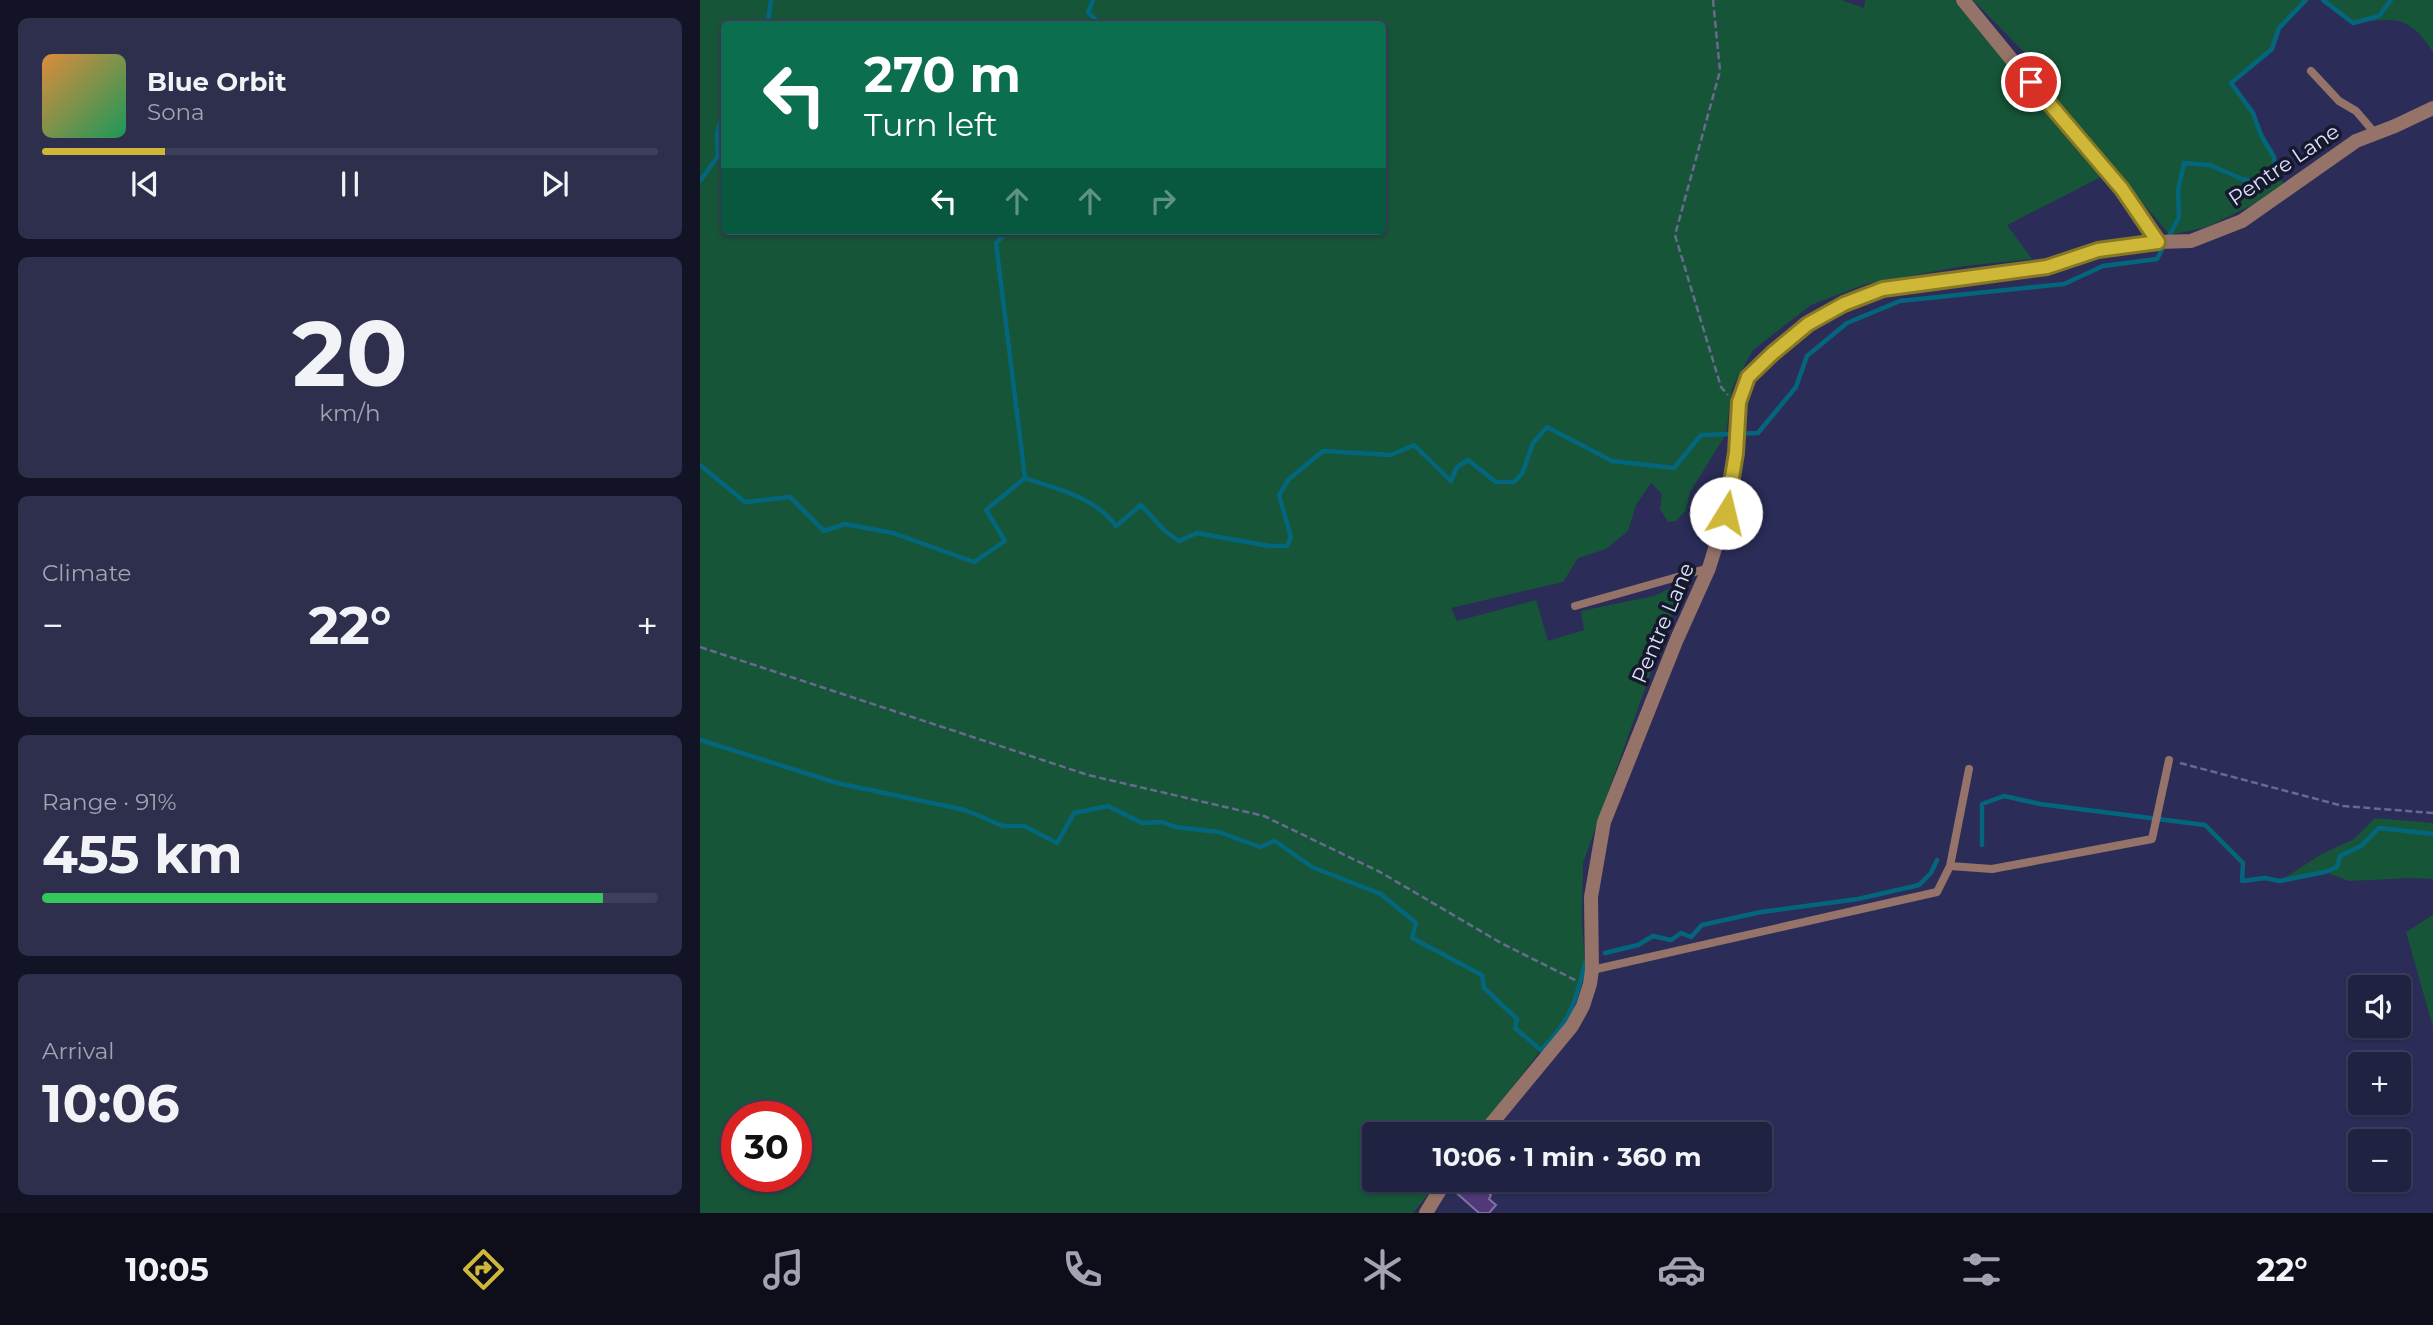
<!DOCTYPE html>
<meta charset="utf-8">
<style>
:root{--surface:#202242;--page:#2d2f4d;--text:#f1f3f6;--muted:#a2a4b2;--line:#3d3f5b;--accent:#cfb837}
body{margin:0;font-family:Montserrat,sans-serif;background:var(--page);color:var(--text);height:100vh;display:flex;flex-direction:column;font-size:26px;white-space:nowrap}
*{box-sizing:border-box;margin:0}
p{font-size:23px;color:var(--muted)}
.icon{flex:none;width:38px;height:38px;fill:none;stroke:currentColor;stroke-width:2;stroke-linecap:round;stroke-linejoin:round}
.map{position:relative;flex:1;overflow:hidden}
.sheet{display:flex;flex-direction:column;gap:18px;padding:18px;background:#121324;width:700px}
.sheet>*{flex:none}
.hud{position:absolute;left:21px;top:21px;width:665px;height:214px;border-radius:7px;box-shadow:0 2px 5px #0004,0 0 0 2px var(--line);background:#0b6e4f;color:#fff;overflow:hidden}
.buttons{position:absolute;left:1648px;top:975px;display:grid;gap:14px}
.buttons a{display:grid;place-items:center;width:63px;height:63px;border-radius:7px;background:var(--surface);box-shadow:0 2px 5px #0004,0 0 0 2px var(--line);font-size:35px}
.speed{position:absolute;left:21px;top:1101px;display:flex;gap:14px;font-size:35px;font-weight:700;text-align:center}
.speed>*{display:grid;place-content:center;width:91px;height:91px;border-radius:50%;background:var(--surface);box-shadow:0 2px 5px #0004,0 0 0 2px var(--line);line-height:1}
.speed .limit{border:10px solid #d22;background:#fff;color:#111}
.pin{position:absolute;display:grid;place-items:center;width:60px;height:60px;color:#fff;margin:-30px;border:4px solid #fff;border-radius:50%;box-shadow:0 2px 7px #0007}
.me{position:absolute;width:77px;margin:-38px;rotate:9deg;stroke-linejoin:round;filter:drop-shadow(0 0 5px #0008)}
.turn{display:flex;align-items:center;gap:24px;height:147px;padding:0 28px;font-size:32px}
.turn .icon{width:91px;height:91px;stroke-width:2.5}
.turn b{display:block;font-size:49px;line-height:60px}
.lanes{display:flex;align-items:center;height:66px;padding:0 28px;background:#0003;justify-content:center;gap:35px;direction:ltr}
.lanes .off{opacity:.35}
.big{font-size:52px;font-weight:700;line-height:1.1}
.sheet .card{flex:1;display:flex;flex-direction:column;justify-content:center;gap:10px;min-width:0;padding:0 24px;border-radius:10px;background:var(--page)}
.sheet .dial{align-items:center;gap:0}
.dial b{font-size:91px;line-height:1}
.song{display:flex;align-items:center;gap:21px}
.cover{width:84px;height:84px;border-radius:10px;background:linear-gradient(135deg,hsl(30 70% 55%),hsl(150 70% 35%))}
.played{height:7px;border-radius:4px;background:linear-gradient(90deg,var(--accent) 20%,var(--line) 20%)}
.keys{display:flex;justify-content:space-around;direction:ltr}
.heat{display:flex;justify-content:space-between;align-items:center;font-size:38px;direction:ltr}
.charge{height:10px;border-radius:5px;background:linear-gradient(90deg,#34c759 91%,var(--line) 0)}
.trip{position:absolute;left:662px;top:1122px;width:410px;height:70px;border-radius:7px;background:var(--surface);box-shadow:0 2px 5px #0004,0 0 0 2px var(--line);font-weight:700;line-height:70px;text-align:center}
.dock{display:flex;height:112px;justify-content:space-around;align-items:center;background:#0d0e1a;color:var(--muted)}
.dock .icon{width:49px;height:49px}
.dock .active{color:var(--accent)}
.dock b{font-size:32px;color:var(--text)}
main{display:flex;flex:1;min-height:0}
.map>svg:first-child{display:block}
</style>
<main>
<section class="sheet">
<div class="card">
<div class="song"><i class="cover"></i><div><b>Blue Orbit</b><p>Sona</p></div></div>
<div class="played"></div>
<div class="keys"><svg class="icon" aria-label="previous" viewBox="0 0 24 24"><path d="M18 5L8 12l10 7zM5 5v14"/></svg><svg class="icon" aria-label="pause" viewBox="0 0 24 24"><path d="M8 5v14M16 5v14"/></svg><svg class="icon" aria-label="next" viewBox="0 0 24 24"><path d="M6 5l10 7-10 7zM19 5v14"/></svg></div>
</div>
<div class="card dial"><b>20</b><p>km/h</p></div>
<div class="card"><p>Climate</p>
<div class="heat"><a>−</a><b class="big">22°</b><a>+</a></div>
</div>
<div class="card"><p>Range · 91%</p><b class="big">455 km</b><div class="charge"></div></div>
<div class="card"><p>Arrival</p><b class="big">10:06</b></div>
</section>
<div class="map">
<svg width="1733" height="1213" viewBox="0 0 1733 1213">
<rect width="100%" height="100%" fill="#2b2d58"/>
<!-- green -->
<path fill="#175538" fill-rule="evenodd" d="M 0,0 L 1141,0 L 1164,8 L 1165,0 L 1255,0 L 1401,177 L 1307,225 L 1332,259 L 1264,266 L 1166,284 L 1111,305 L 1053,350 L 1032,388 L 1026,434 L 990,492 L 986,510 L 976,521 L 968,522 L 960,509 L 962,494 L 951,483 L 936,505 L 928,531 L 906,549 L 878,558 L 863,582 L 751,608 L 757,621 L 836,600 L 848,641 L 884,630 L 881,611 L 954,596 L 983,582 L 883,863 L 882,924 L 885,963 L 878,995 L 861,1030 L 841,1050 L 776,1134 L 674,1134 L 674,1180 L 740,1180 L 713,1213 L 0,1213 ZM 24,24 L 682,24 L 682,231 L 24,231 ZM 37,1116 L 96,1116 L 96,1176 L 37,1176 Z
M 1273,0 L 1606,0 L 1579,28 L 1572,49 L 1531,83 L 1553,113 L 1561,135 L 1574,157 L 1574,168 L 1584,184 L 1552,205 L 1507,227 L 1470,235 L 1365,113 L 1325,53 Z
M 1623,0 L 1733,0 L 1733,52 C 1708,13 1694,19 1653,23 Z
M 1675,818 L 1733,823 L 1733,879 L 1709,878 L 1649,881 L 1625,872 L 1580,881 L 1620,855 L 1654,839 Z
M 1733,915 L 1733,1027 L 1706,932 Z"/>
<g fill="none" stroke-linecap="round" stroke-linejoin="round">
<!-- stream -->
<path stroke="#04667c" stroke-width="4.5" d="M 393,0 L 388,12 L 400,24
M 1623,0 L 1653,23 L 1679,16 L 1691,0
M 65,24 L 68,21 L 71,0
M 0,181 L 18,156 L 17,133 L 24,110
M 308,231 L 296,243 L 325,478
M 0,465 L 45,502 L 90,497 L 124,531 L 145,524 L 193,533 L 274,562 L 305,541 L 286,510 L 325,478 C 356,489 396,497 416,526 L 441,505 L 465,531 L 479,541 L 497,533 L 569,546 L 587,546 L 591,537 L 579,495 L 589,479 L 623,451 L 691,455 L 714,445 L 751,481 L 757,467 L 768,460 L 796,482 L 814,482 L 822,474 L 833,443 L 847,427 L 912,461 L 974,468 L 1001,435 L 1058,433 L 1096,387 L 1107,356 L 1147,323 L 1200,301 L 1364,284 L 1403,266 L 1457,259 L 1479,217 L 1478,190 L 1484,163 L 1510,165 L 1542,179 L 1561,183 L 1574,168 L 1574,157 L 1561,135 L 1553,113 L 1531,83 L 1572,49 L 1579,28 L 1606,0
M 0,740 L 137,783 L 265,810 L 303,826 L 324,826 L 357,843 L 374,813 L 408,806 L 442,823 L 462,822 L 475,827 L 519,832 L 560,847 L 575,841 L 612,867 L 681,894 L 716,923 L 712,938 L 782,975 L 784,988 L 817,1019 L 815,1028 L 841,1050 C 870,1021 876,1002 885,963
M 1282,845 L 1282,804 L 1304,796 L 1340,804 L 1505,825 L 1543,863 L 1542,881 L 1565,878 L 1580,881 L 1625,872 L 1637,867 L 1640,856 L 1661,846 L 1679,828 L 1733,834
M 905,953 L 938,945 L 953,936 L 971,940 L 981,933 L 991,937 L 1002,925 L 1061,912 L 1158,899 L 1219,885 L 1231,873 L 1237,860"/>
</g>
<!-- building -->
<path fill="#513979" stroke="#8272a3" stroke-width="2" d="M 756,1180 L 773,1180 L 791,1195 L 789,1199 L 796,1205 L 789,1213 L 779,1213 L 752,1189 Z"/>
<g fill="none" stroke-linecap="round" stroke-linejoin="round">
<!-- path -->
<path stroke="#686a90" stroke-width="2.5" stroke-dasharray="7 3.5" stroke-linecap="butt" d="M 1013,0 L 1020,71 L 975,235 L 1021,387 L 1028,395
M 0,647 L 388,775 L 564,816 L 680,872 L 801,943 L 877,981
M 1480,763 L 1643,806 L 1733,813"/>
<!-- service -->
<path stroke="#967368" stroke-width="8" d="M 1611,71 L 1639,101 L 1656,111 L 1674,132
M 875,606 L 1009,568
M 1250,866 L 1292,869 L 1452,839 L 1469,760
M 892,970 L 1237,892 L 1250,866 L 1269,769"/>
<!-- minor -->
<path stroke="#967368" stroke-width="14" d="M 1263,0 L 1357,115 L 1422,189 L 1458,242
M 783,1134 L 872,1026 L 883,1006 L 890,984 L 892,970 L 891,897 L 904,822 L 977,639 L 1009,568 L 1026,513 L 1036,453 L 1039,402 L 1048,377 L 1073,353 L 1108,324 L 1144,304 L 1183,289 L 1347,267 L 1398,250 L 1458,242 L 1491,241 L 1542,221 L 1656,141 L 1695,126 L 1733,108
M 726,1213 L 746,1180"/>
</g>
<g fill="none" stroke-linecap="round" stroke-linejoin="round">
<defs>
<path id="route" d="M 1026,513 L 1036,453 L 1039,402 L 1048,377 L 1073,353 L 1108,324 L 1144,304 L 1183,289 L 1347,267 L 1398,250 L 1458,242 L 1422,189 L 1331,82"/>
</defs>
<!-- route casing -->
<use href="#route" stroke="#877824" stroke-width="18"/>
<!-- route -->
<use href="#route" stroke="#cfb837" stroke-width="12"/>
</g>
<g text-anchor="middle" stroke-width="7" stroke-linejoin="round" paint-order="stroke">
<!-- street labels -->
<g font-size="21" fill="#dde1fd" stroke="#16182c">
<text transform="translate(1584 165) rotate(-34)" y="7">Pentre Lane</text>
<text transform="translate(963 623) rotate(-67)" y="7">Pentre Lane</text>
</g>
</g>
</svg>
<div class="buttons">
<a><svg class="icon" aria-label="sound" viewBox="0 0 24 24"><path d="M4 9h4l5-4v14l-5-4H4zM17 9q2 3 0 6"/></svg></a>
<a>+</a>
<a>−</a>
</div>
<div class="speed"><div class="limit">30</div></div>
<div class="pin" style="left:1331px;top:82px;background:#d93025"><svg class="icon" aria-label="arrive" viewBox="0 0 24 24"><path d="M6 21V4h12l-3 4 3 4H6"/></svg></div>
<svg class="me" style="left:1026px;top:513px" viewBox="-20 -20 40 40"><circle r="19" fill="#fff"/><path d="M0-13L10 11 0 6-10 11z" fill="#cfb837"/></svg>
<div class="trip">10:06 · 1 min · 360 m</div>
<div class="hud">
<div class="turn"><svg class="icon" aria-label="left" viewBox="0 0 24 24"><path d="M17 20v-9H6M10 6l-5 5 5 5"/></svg><div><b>270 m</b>Turn left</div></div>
<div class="lanes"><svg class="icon" aria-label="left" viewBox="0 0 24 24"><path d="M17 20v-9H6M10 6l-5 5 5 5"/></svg><svg class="icon off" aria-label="ahead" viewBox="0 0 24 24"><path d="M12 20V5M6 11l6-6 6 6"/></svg><svg class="icon off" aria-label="ahead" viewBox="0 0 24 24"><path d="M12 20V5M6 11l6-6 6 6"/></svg><svg class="icon off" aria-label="right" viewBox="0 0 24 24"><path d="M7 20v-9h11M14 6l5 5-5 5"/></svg></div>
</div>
</div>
</main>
<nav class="dock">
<b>10:05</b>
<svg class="icon active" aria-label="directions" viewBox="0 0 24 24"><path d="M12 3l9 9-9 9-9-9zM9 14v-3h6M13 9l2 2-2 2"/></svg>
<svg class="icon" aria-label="music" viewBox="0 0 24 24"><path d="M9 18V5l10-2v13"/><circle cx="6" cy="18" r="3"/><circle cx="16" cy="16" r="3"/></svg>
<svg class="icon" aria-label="phone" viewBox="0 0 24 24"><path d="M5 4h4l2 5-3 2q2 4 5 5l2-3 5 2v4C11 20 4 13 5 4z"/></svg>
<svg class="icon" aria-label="climate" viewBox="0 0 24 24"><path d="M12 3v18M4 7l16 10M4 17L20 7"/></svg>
<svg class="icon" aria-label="car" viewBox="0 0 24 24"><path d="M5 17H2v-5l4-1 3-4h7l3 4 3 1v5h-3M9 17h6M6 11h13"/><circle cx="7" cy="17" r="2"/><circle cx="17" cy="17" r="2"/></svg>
<svg class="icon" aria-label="filters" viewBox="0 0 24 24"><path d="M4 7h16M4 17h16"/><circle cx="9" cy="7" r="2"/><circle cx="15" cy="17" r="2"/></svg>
<b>22°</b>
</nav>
